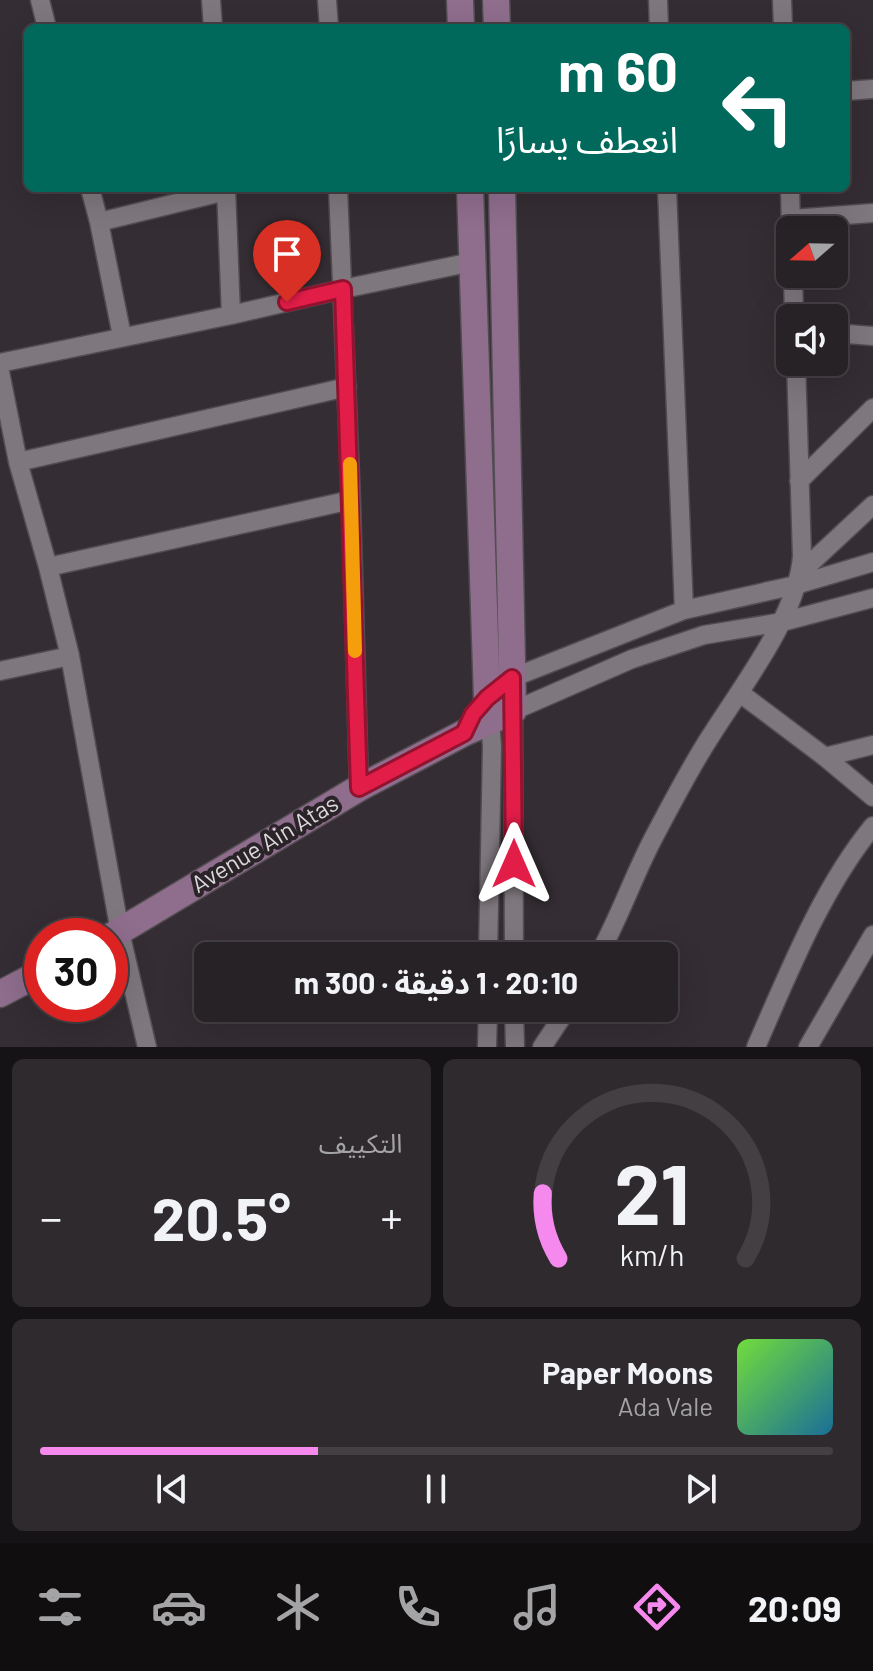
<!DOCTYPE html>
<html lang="ar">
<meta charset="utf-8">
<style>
:root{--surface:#272226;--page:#2f2a2e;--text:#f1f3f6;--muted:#a4a4a7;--line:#433f43;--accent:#f689ee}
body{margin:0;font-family:Barlow,"Noto Sans Arabic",sans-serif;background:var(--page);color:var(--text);direction:rtl;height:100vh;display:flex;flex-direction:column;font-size:30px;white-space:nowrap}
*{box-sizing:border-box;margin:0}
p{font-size:26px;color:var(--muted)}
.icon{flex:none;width:44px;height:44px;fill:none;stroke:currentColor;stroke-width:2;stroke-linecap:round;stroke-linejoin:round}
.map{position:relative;height:1047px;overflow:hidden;direction:ltr}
.side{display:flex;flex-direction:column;gap:12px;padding:12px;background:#151315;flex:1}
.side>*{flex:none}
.guide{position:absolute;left:24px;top:24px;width:826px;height:168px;border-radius:12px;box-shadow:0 8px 32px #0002,0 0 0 2px var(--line);direction:rtl;background:#00695c;color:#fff;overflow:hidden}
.needle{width:52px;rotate:250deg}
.buttons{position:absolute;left:776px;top:216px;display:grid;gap:16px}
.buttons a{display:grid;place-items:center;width:72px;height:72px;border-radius:12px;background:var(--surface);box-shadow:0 8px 32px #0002,0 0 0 2px var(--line);font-size:40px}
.speed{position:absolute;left:24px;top:918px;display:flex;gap:16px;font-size:40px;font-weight:700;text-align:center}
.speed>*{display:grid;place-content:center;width:104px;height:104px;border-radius:50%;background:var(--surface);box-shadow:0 8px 32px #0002,0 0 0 2px var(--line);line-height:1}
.speed .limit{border:12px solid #d22;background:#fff;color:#111}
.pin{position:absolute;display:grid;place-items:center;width:68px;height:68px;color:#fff;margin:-82px -34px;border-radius:50% 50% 50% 0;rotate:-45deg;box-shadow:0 0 8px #0007}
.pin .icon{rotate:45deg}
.me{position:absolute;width:88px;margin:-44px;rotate:0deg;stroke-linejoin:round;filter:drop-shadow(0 0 6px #0008)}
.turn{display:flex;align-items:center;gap:28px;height:168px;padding:0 40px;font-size:36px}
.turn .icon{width:104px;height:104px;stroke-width:2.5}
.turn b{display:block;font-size:56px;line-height:68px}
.big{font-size:60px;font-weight:700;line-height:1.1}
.side .card{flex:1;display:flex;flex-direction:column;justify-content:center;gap:12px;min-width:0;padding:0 28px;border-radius:12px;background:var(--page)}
.side .dial{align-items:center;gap:0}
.dial svg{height:208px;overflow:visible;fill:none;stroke:var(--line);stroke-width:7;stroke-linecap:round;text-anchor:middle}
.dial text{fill:var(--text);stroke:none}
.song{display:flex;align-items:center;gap:24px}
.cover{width:96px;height:96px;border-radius:12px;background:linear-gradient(135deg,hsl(100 70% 55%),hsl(200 70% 35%))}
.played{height:8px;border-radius:4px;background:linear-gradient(90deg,var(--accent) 35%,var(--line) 35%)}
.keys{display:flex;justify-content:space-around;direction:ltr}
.heat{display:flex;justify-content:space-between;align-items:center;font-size:44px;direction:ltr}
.side .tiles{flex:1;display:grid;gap:12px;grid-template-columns:1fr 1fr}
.card:last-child{grid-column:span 2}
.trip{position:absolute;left:194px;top:942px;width:484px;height:80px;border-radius:12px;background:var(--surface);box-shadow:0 8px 32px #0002,0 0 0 2px var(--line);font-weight:700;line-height:80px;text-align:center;direction:rtl}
.tab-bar{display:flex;height:128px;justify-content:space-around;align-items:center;background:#100e0f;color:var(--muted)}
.tab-bar .icon{width:56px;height:56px}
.tab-bar .selected{color:var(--accent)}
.tab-bar b{font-size:36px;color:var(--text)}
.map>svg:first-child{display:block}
</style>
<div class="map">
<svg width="873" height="1047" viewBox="0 0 873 1047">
<rect width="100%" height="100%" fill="#342d33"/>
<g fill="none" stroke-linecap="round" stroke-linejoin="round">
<defs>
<path id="street" d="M 40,0 L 47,28
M 211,0 L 213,28
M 327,0 L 329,28
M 658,0 L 659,28
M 782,0 L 783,28
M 846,91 L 873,89
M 90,188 L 99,222 L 122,336
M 226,188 L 231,315
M 338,188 L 351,500 L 359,788
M 667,188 L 684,610
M 790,188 L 791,230
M 791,219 L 873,213
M 99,222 L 226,191
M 793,274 L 794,318
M 834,333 L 873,336
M 0,363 L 231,315 L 343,289 L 472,262
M 0,372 L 18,462 L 48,567 L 70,656 L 120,932 L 147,1047
M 18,462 L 347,387
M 799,481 L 873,408
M 48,567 L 351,500
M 801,572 L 873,505
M 0,671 L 70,656
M 512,678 L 684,610 L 796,585 L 873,562
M 740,693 L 825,757 L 873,797
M 825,757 L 873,745
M 488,956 L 492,746 L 490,721
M 514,956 L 513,711 L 632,659 L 704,635 L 782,622 L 873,598
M 598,956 C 620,917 634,874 655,835 C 673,801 691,766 712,734 C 743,685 798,614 802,556 L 796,362
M 514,1008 L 515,1047
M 487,1047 L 488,1008
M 542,1047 L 568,1008
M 756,1047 C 788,974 822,888 873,826
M 808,1047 L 873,935"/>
<path id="secondary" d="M 460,0 L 461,28
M 496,0 L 497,28
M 470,188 L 487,698 L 490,721
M 110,937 L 359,788 L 464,733 L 513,711 L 502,188
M 0,994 L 42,972"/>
</defs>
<!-- street casing -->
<use href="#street" stroke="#514c50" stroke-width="21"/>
<!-- secondary casing -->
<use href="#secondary" stroke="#514c50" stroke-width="29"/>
<!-- street -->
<use href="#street" stroke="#7e777d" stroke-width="18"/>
<!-- secondary -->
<use href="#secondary" stroke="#8f6d8d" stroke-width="26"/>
</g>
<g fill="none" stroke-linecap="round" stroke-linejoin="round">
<defs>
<path id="route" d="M 287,302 L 343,289 L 359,788 L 464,733 L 473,714 L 487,698 L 512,678 L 514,864"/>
</defs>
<!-- route casing -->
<use href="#route" stroke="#92132f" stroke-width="20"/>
<!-- route -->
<use href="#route" stroke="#e11d48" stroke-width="14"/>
<!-- slow -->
<path stroke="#f59e0b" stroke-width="14" d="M 350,464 L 355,651"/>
</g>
<g text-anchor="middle" stroke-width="8" stroke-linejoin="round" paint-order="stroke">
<!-- street labels -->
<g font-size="24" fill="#dbd7da" stroke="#2a2429">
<text transform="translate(265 844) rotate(-31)" y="8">Avenue Ain Atas</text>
</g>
</g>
</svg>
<div class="buttons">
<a><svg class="needle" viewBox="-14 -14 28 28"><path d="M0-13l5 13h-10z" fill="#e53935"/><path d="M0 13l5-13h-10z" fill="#a4a4a7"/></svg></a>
<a><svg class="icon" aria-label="sound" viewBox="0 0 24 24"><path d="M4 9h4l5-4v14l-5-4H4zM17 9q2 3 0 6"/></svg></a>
</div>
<div class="speed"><div class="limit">30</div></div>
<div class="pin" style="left:287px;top:302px;background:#d93025"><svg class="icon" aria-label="arrive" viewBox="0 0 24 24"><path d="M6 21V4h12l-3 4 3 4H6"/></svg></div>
<svg class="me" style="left:514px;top:864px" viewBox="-20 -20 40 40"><path d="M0-17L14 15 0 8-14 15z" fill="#e11d48" stroke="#fff" stroke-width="4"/></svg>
<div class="trip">20:10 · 1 دقيقة · 300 m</div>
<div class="guide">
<div class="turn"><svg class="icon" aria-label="left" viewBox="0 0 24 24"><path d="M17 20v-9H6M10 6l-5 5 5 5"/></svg><div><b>60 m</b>انعطف يسارًا</div></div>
</div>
</div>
<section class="side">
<div class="tiles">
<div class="card dial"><svg viewBox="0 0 100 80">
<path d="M14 69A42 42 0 1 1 86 69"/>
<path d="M14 69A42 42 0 0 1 8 44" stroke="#f689ee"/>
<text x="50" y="56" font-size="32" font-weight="700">21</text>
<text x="50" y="72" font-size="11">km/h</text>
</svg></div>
<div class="card"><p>التكييف</p>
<div class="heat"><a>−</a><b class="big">20.5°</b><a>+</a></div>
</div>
<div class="card">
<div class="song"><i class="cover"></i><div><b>Paper Moons</b><p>Ada Vale</p></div></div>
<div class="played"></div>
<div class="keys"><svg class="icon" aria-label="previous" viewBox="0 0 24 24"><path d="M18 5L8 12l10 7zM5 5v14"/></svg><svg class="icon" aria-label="pause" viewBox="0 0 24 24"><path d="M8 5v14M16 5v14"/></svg><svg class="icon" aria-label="next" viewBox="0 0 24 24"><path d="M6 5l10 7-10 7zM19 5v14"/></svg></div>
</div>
</div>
</section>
<nav class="tab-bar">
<b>20:09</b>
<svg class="icon selected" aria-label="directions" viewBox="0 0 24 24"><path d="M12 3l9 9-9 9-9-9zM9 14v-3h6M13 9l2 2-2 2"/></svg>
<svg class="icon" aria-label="music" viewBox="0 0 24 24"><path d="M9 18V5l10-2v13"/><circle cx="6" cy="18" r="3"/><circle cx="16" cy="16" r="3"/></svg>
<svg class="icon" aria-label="phone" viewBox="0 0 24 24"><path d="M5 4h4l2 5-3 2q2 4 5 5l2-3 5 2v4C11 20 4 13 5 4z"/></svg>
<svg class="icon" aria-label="climate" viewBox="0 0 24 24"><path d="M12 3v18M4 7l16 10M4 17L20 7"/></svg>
<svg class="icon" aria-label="car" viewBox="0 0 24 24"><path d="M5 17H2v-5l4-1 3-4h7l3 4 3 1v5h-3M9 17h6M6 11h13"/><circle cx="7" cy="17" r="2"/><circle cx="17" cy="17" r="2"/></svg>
<svg class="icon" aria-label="filters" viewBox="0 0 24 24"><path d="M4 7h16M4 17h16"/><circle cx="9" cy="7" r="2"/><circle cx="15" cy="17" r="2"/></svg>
</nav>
